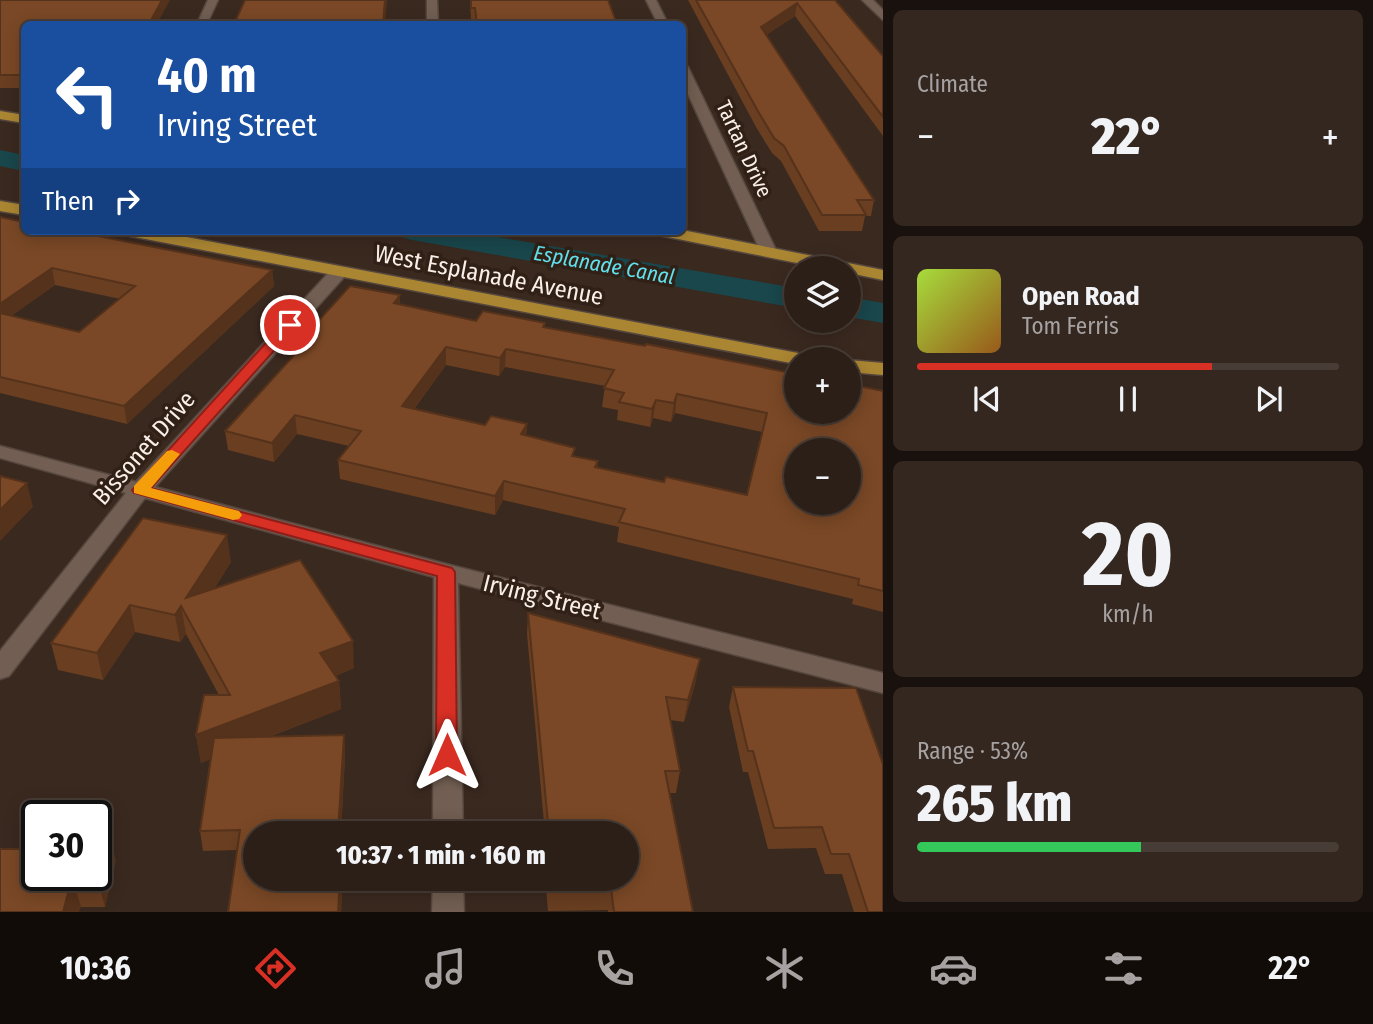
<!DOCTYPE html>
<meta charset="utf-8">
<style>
:root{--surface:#2c1f17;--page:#342720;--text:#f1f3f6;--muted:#a6a2a1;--line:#483d36;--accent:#d93025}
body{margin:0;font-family:"Fira Sans Condensed",sans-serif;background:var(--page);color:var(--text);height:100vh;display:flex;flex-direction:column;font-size:26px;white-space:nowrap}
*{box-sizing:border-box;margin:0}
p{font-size:23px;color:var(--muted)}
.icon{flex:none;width:38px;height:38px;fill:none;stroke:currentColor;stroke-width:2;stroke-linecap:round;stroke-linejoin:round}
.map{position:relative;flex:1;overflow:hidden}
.panel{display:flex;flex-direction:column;gap:10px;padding:10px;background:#18110d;width:490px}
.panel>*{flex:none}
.hud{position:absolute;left:21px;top:21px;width:665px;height:214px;border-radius:10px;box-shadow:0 4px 18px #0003,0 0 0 2px var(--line);background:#1a4fa0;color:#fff;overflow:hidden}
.buttons{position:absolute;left:784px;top:256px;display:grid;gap:14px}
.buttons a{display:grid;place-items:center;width:77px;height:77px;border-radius:50%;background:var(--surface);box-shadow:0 4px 18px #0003,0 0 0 2px var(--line);font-size:35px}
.speed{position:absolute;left:21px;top:800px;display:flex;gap:14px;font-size:35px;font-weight:700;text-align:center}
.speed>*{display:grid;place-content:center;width:91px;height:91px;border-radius:50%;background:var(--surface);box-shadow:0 4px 18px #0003,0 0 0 2px var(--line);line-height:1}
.speed .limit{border:4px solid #111;border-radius:10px;background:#fff;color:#111}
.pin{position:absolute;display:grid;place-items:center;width:60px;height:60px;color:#fff;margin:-30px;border:4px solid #fff;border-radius:50%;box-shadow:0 2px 7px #0007}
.me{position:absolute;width:77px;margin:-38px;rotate:0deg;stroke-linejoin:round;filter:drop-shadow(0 0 5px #0008)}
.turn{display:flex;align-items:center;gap:24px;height:147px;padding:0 21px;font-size:32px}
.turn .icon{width:91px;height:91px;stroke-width:2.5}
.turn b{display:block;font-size:49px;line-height:60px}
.then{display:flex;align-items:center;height:66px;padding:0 21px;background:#0003;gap:14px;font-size:26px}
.big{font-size:52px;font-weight:800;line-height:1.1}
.panel .tile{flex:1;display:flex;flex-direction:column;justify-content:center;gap:10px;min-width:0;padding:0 24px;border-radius:10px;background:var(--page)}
.panel .dial{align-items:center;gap:0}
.dial b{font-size:91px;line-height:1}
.song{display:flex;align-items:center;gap:21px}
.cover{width:84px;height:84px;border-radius:10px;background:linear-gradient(135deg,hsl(80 70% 55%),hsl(30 70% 35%))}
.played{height:7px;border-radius:4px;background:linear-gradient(90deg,var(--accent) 70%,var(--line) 70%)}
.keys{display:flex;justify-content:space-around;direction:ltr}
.heat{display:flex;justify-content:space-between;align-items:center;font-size:38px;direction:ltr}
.charge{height:10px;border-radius:5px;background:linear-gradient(90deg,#34c759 53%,var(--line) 0)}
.trip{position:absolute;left:243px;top:821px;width:396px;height:70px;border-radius:35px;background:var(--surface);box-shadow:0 4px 18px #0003,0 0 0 2px var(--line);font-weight:800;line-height:70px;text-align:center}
.tabs{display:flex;height:112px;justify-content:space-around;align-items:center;background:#120c09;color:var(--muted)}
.tabs .icon{width:49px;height:49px}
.tabs .on{color:var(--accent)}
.tabs b{font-size:32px;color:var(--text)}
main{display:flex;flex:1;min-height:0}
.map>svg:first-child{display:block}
</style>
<main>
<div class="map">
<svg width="883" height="912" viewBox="0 0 883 912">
<rect width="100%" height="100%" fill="#3a291f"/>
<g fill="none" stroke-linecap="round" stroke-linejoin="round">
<!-- canal -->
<path fill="#19474c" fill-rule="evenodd" d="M 0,150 L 24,155 L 24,171 L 0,166 Z
M 397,231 L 463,231 L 796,288 L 796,308 L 412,240 L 402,237 Z
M 849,297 L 883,303 L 883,323 L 849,317 Z"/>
<defs>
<path id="minor" d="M 208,0 L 218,0 L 207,24 L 197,24 Z
M 427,0 L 437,0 L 438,24 L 427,24 Z
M 646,0 L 656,0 L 668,24 L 658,24 Z
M 862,0 L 873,0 L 883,10 L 883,20 Z
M 682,63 L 688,67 L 776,250 L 774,253 L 762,253 L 760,250 L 682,81 Z
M 339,267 L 345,268 L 347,272 L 345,276 L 155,487 L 446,564 L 883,673 L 883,693 L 458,583 L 463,833 L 433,833 L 434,577 L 145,498 L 9,676 L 0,679 L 0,651 L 126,493 L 0,458 L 0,446 L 136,482 L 333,268 Z
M 433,878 L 463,878 L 464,912 L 432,912 Z"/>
<path id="major" d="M 0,111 L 24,115 L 24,123 L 0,119 Z
M 0,201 L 24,205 L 24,215 L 0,211 Z
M 682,230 L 883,270 L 883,280 L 849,273 L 849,268 L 822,268 L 663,236 L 655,231 Z
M 122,231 L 155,231 L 798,353 L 807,359 L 796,359 L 796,364 L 130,236 Z
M 849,360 L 883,363 L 883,375 L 849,372 Z"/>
</defs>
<!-- minor casing -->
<use href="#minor" stroke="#55473e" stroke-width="3"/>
<!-- major casing -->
<use href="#major" stroke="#55473e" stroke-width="3"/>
<!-- minor -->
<use href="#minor" fill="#725e52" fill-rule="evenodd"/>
<!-- major -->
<use href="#major" fill="#ab8632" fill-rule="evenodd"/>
</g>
<!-- wall -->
<path fill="#693e21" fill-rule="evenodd" d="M 0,0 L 24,24 L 24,88 L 0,88 Z
M 470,0 L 608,0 L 617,24 L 475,24 L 474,20 L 471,20 Z
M 688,0 L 835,0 L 883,56 L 883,136 L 795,16 L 766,35 L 874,200 L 871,216 L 865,216 L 862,231 L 819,231 L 781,161 L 772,153 L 756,127 Z
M 0,217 L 272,270 L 274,286 L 127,424 L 0,393 ZM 55,285 L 120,299 L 79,332 L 11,316 Z
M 400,305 L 476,321 L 545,323 L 545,327 L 883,391 L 883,612 L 852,604 L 853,599 L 617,542 L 619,527 L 503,500 L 495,515 L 340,479 L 338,460 L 349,446 L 297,434 L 274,462 L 228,450 L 225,431 L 293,356 L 292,350 ZM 446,365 L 499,376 L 505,367 L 605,386 L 602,407 L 618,410 L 617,420 L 650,427 L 653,418 L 671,422 L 675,413 L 762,432 L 747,495 L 664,482 L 597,468 L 598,461 L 574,456 L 526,436 L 527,424 L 485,425 L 414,409 Z
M 143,518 L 231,562 L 214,589 L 354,668 L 335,676 L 339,681 L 341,709 L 269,737 L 344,735 L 345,755 L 341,833 L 256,833 L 256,878 L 343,878 L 341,912 L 228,912 L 237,850 L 203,851 L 200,831 L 210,759 L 201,763 L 196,735 L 219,695 L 186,634 L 180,642 L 135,632 L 103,680 L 58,670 L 51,643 Z
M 528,613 L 696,681 L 684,722 L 670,720 L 680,771 L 676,793 L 669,793 L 693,912 L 608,912 L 608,910 L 548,911 L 545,878 L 626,878 L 626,833 L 542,833 L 543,823 L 544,823 L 527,634 Z
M 733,687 L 856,688 L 883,912 L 854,912 L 842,874 L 825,874 L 816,848 L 768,849 L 748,772 L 743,772 L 729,707 Z
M 0,849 L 116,860 L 105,907 L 81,907 Z"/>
<!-- shaded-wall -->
<path fill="#55321b" d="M 162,0 L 170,0 L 157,24 L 149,24 Z
M 385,0 L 387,0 L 385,24 L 383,24 Z
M 797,3 L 795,16 L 759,40 L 761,27 Z
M 52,268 L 55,285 L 0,324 L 0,304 Z
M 272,270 L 274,286 L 127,424 L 124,406 Z
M 400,295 L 400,313 L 394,303 Z
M 446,347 L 446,365 L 402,424 L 402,406 Z
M 506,349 L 505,367 L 499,376 L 500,358 Z
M 677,394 L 675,413 L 671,422 L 674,403 Z
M 656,400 L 653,418 L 650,427 L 652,409 Z
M 295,415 L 297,434 L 274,462 L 272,443 Z
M 527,424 L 526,442 L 521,434 Z
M 504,481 L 503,500 L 495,515 L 495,496 Z
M 27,483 L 33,507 L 0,541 L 0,510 Z
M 227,535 L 231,562 L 191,625 L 186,598 Z
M 130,605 L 135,632 L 103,680 L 97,653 Z
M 181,606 L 186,634 L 180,642 L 175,615 Z
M 353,641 L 354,668 L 323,680 L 320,653 Z
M 700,659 L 696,681 L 684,722 L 688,700 Z
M 339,681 L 341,709 L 201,763 L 196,735 Z
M 344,735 L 345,755 L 341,833 L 338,833 Z
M 108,831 L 116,860 L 105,907 L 97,878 Z
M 72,878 L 81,907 L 79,912 L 63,912 Z
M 340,878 L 343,878 L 341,912 L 338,912 Z"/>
<!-- building -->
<path fill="#7a4826" stroke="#55321b" stroke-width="2" fill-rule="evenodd" d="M 0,0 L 162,0 L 149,24 L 24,24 L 24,75 L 0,75 Z
M 245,0 L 385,0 L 383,24 L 234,24 Z
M 471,0 L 608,0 L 617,24 L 477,24 L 475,8 L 471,8 Z
M 696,0 L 835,0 L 883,56 L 883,117 L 797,3 L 761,27 L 874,200 L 857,200 L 866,215 L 822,215 L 784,146 L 774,138 L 759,113 Z
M 0,217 L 24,222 L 24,231 L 72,231 L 272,270 L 124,406 L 0,377 L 0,313 L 79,332 L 135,286 L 52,268 L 0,304 Z
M 350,286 L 400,295 L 394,303 L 476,321 L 483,311 L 545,323 L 543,327 L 645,346 L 646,344 L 796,374 L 796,411 L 849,411 L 849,384 L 883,391 L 883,591 L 858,585 L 859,579 L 619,522 L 625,509 L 504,481 L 495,496 L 338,460 L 361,431 L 295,415 L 272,443 L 225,431 L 298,351 L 292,350 ZM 446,347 L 500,358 L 506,349 L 614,370 L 604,388 L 624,393 L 619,402 L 652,409 L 656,400 L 674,403 L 677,394 L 767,413 L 747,495 L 666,477 L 664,482 L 595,467 L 598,461 L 572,456 L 575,448 L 521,434 L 527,424 L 491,416 L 485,425 L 402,406 ZM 796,450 L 849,450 L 849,502 L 796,502 Z
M 0,476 L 27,483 L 0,510 Z
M 143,518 L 227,535 L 186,598 L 300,560 L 353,641 L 320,653 L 339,681 L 196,735 L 204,695 L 230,695 L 181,606 L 175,615 L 130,605 L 97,653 L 51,643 Z
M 528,613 L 700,659 L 688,700 L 666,697 L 680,771 L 665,771 L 693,912 L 614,912 L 611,888 L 550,889 L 549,878 L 626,878 L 626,833 L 544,833 L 543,823 L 548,823 Z
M 733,687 L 856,688 L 883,764 L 883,912 L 868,912 L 849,854 L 831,854 L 822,827 L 774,828 L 753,751 L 748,751 Z
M 344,735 L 338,833 L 256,833 L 256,878 L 340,878 L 338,912 L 228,912 L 240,830 L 200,831 L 214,738 Z
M 96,831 L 108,831 L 97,878 L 72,878 L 63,912 L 0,912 L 0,849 L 37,849 L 37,875 L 96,875 Z"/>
<!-- route -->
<path fill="#d93025" stroke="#8d1f18" stroke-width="2" d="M 285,322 L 297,325 L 151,488 L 452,568 L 455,572 L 457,755 L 454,761 L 440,761 L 436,755 L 437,576 L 134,493 L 132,490 Z"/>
<!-- slow -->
<path fill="#f59e0b" d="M 172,450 L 180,454 L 151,488 L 239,511 L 242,515 L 239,519 L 233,520 L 134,493 L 134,486 L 167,451 Z"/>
<g text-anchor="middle" stroke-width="7" stroke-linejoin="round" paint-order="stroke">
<!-- far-street labels -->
<g font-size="21" fill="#faefe8" stroke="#302015">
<text transform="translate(744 149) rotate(65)" y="7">Tartan Drive</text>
</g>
<!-- far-water labels -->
<g font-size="21" font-style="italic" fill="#61e1ed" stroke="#302015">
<text transform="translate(604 265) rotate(10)" y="7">Esplanade Canal</text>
</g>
<!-- street labels -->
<g font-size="24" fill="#faefe8" stroke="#302015">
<text transform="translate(489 275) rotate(11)" y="8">West Esplanade Avenue</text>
<text transform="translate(144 448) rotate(-49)" y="8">Bissonet Drive</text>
<text transform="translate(542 597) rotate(14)" y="8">Irving Street</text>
</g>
</g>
</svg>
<div class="buttons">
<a><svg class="icon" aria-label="layers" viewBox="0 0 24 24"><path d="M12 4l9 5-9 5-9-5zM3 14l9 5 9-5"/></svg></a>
<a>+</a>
<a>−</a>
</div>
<div class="speed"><div class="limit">30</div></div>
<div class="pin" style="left:290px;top:325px;background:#d93025"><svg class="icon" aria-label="arrive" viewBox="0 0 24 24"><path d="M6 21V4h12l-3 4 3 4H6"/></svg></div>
<svg class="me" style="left:447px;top:755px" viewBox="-20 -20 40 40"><path d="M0-17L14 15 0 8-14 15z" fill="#d93025" stroke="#fff" stroke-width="4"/></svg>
<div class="trip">10:37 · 1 min · 160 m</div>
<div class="hud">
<div class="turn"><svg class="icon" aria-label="left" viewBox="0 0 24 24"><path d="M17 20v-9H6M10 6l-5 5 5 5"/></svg><div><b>40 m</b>Irving Street</div></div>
<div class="then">Then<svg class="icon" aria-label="right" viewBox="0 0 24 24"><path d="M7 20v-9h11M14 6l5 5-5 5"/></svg></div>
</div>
</div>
<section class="panel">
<div class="tile"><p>Climate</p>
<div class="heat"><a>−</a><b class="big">22°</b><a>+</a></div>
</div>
<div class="tile">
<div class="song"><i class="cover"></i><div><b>Open Road</b><p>Tom Ferris</p></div></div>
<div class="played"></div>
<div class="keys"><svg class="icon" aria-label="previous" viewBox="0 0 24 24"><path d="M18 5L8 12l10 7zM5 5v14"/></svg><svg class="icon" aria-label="pause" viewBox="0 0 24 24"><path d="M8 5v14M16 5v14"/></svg><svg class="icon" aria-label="next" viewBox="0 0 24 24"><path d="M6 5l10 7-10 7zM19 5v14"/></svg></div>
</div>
<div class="tile dial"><b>20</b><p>km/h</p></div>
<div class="tile"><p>Range · 53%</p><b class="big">265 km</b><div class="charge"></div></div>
</section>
</main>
<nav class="tabs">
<b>10:36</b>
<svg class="icon on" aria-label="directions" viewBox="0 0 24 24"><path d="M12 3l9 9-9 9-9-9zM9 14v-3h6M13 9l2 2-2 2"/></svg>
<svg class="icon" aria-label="music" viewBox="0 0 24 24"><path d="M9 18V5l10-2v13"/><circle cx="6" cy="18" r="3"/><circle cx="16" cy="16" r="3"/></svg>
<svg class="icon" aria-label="phone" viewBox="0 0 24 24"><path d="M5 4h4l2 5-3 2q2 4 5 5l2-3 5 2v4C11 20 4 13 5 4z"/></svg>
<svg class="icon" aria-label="climate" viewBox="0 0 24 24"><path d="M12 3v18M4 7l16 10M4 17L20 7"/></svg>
<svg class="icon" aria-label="car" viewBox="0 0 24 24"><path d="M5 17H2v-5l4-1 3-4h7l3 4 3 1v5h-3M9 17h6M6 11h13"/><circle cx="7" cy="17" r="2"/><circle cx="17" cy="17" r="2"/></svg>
<svg class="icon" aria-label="filters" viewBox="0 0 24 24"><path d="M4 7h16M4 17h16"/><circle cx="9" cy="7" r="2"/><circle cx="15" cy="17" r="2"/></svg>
<b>22°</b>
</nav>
